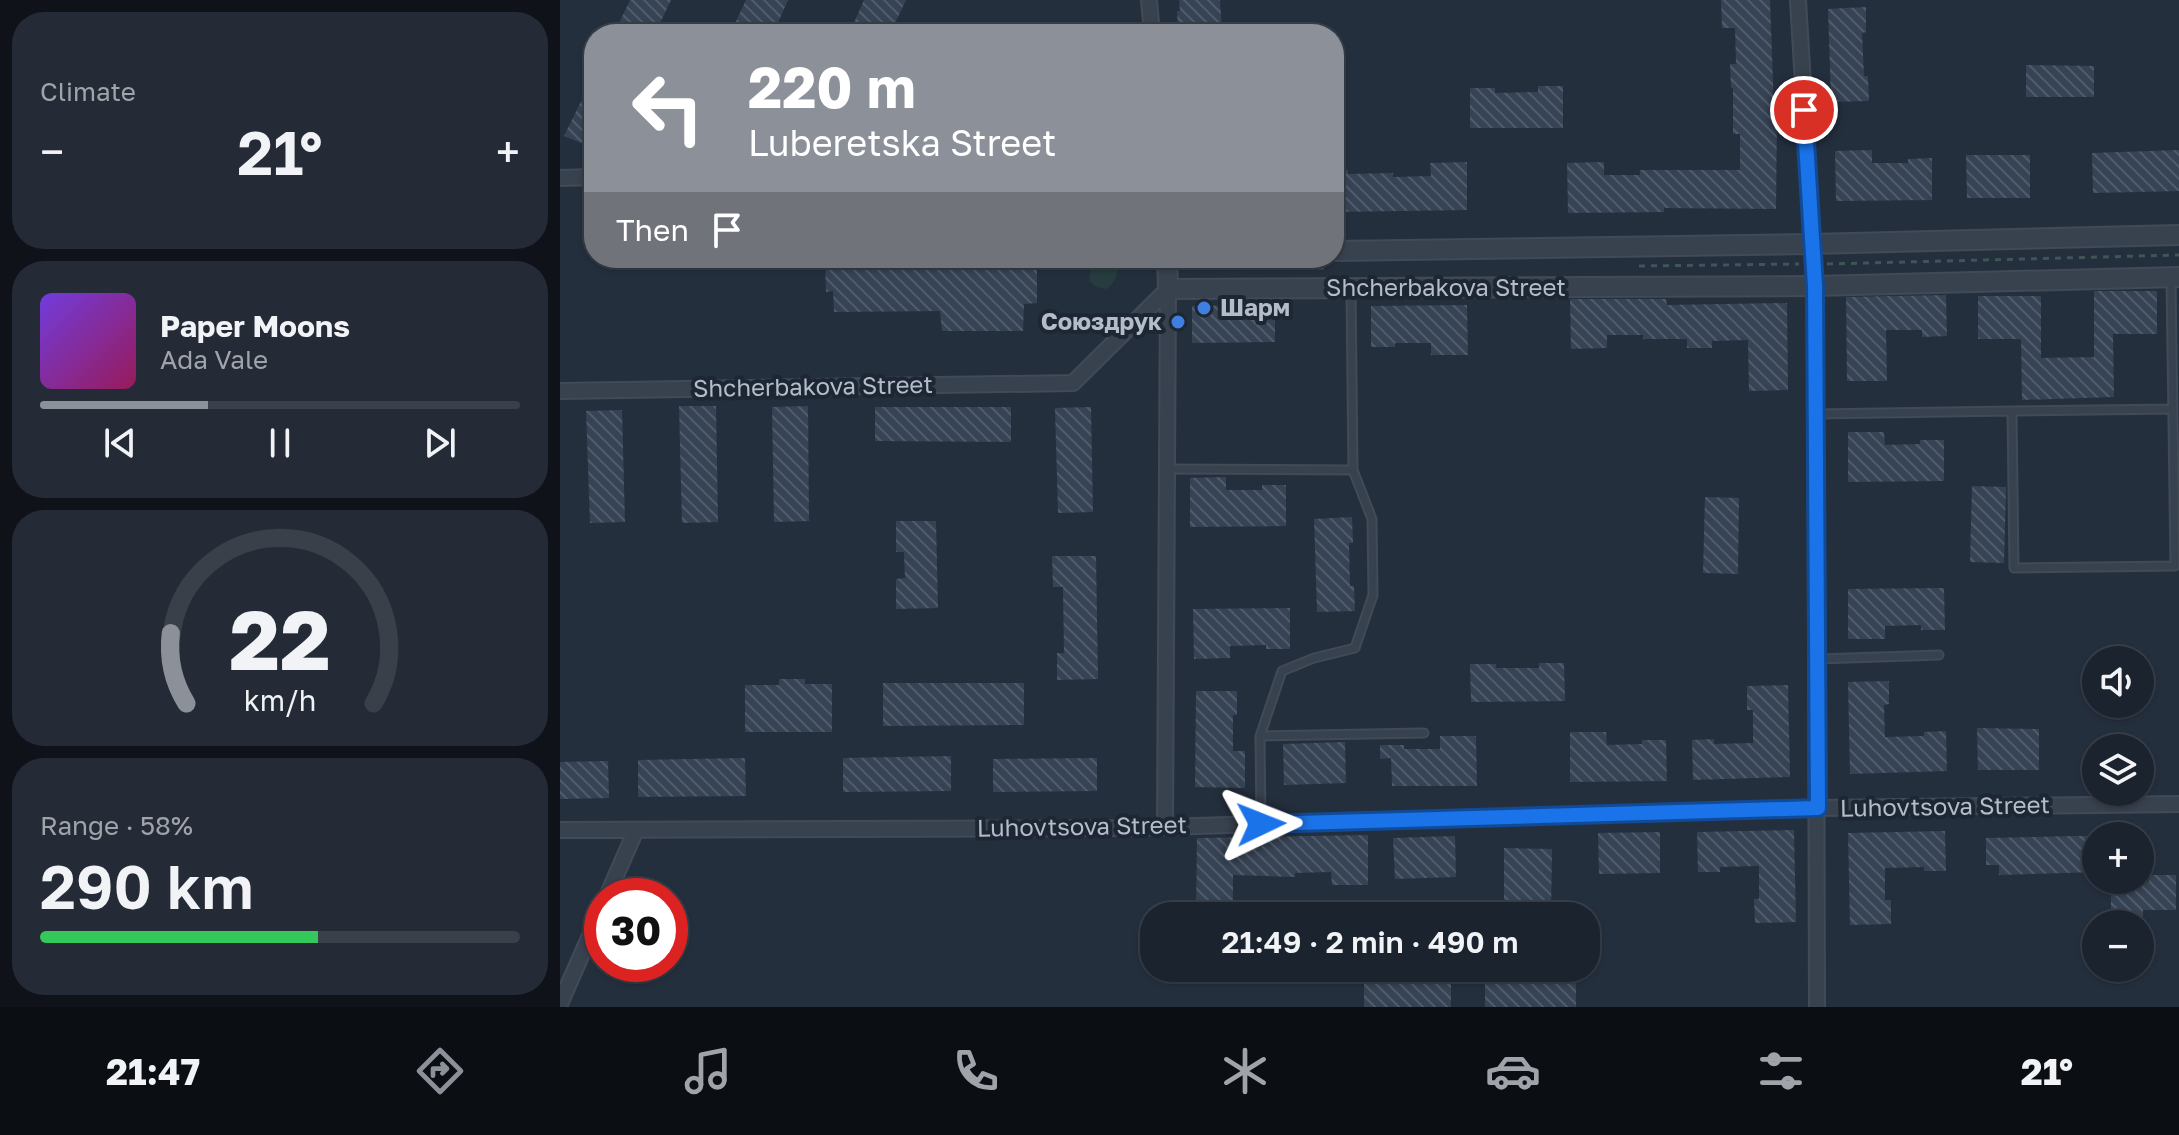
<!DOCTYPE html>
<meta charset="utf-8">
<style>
:root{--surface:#1b232e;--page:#242b36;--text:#f1f3f6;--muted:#a0a4aa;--line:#39404a;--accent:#8c9099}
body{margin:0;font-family:"Golos Text",sans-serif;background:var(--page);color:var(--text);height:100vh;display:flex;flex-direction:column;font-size:30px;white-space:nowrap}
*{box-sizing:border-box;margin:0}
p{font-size:26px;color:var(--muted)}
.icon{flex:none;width:44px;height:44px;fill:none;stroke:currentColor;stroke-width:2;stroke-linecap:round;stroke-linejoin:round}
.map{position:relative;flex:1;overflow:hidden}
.drawer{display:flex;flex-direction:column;gap:12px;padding:12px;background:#0f1319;width:560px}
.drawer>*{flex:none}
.banner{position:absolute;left:24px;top:24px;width:760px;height:244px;border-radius:32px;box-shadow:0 2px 6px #0004,0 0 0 2px var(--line);background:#8c9099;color:#fff;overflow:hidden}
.controls{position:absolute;left:1522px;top:646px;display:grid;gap:16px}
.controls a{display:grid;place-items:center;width:72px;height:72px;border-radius:50%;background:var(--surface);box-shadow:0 2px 6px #0004,0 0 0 2px var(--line);font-size:40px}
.speed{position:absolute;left:24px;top:878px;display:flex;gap:16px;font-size:40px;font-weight:700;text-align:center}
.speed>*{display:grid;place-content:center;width:104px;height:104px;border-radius:50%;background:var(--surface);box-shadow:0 2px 6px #0004,0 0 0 2px var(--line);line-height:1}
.speed .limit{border:12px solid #d22;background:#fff;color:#111}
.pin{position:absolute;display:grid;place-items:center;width:68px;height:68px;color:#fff;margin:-34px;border:4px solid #fff;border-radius:50%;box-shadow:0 2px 8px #0007}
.me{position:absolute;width:88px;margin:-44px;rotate:88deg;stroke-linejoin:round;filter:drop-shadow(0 0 6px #0008)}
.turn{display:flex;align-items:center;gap:28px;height:168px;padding:0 32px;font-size:36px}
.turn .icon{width:104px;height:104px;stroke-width:2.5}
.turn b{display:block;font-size:56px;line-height:68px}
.then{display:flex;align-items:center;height:76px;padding:0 32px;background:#0003;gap:16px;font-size:30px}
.big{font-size:60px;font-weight:600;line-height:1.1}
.drawer .tile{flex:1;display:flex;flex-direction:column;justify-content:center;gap:12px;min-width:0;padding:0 28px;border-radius:32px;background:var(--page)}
.drawer .dial{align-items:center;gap:0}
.dial svg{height:208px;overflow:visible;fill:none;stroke:var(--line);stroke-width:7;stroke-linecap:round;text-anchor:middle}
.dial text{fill:var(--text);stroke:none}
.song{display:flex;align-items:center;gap:24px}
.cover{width:96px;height:96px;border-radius:12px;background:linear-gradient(135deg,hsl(260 70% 55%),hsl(330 70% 35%))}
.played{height:8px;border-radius:4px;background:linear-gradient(90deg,var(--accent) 35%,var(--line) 35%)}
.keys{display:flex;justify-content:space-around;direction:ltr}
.heat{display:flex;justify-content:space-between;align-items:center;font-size:44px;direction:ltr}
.charge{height:12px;border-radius:6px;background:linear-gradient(90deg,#34c759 58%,var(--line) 0)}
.trip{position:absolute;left:580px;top:902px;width:460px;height:80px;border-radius:32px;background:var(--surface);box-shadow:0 2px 6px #0004,0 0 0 2px var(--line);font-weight:600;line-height:80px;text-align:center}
.tab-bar{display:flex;height:128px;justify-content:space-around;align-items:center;background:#0b0e12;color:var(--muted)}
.tab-bar .icon{width:56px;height:56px}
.tab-bar .selected{color:var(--accent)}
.tab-bar b{font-size:36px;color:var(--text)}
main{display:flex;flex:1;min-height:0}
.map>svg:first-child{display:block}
</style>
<main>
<section class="drawer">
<div class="tile"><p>Climate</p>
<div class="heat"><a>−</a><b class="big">21°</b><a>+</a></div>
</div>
<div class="tile">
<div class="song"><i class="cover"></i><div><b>Paper Moons</b><p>Ada Vale</p></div></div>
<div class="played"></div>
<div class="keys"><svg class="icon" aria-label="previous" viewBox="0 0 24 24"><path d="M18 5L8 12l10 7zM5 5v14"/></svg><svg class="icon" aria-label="pause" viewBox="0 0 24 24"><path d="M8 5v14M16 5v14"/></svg><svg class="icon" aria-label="next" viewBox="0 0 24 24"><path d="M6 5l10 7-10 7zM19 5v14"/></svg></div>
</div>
<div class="tile dial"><svg viewBox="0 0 100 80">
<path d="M14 69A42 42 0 1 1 86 69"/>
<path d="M14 69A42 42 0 0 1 8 42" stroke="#8c9099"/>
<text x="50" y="56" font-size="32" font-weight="700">22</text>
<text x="50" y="72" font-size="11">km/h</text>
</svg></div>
<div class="tile"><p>Range · 58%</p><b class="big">290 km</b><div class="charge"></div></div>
</section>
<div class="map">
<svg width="1619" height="1007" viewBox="0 0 1619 1007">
<defs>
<pattern id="building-back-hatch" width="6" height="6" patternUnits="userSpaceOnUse" patternTransform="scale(2)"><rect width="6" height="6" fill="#364354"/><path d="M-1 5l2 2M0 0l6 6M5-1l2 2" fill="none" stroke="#515c6b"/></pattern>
</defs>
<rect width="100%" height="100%" fill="#242f3e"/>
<!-- grass -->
<path fill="#263c3f" d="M 535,258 L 557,258 C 560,269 556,283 546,289 L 536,287 L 529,281 L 531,266 Z"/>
<!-- building -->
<path fill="url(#building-back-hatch)" d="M 70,0 L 111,0 L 95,34 L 54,34 Z
M 186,0 L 228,0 L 213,34 L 170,34 Z
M 304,0 L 346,0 L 330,34 L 289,34 Z
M 619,0 L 660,0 L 662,32 L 618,34 L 617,11 L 620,11 Z
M 1161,0 L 1210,0 L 1214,110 L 1217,110 L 1216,209 L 1104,208 L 1104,212 L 1008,213 L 1007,163 L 1044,162 L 1044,175 L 1080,175 L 1080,170 L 1180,170 L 1180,134 L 1173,134 L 1173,88 L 1171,88 L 1170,64 L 1176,64 L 1175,28 L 1162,28 Z
M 1306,7 L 1306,32 L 1302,33 L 1304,76 L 1308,76 L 1309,101 L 1271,102 L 1268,9 Z
M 1466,65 L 1534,66 L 1534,97 L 1466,97 Z
M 34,75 L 34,148 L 4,136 Z
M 978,86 L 1003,86 L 1003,128 L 910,128 L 910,88 L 935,88 L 935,93 L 978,92 Z
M 1312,150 L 1312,163 L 1348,163 L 1348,159 L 1372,158 L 1372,200 L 1276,201 L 1275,151 Z
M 1619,150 L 1619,191 L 1533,193 L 1532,153 Z
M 1406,155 L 1470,155 L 1470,198 L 1407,198 Z
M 907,162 L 907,210 L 774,212 L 774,170 L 788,170 L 788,174 L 833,173 L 833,177 L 871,176 L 870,163 Z
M 265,258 L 477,258 L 477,303 L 464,304 L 463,331 L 382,331 L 380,311 L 274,312 L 273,291 L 266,292 Z
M 1534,291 L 1597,291 L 1597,334 L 1553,334 L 1554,397 L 1462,400 L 1461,339 L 1418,339 L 1418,296 L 1481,296 L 1481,358 L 1534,357 Z
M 1386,295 L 1387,336 L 1362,337 L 1362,330 L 1326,330 L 1327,381 L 1287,381 L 1286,297 Z
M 1010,299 L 1106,299 L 1107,305 L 1227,303 L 1228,390 L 1189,391 L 1188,340 L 1152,341 L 1152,348 L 1127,348 L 1127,339 L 1083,339 L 1083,335 L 1047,335 L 1047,348 L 1011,349 Z
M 715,305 L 715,342 L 632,343 L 632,306 Z
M 907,305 L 908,355 L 871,355 L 871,343 L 835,343 L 835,347 L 811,347 L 811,306 Z
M 119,406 L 156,406 L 158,522 L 122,523 Z
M 248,406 L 249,521 L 214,522 L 212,407 Z
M 315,407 L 451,407 L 451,442 L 315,441 Z
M 531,407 L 533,512 L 498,513 L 495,408 Z
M 62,410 L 65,522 L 30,523 L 26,411 Z
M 1288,432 L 1324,432 L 1325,445 L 1360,444 L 1360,440 L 1384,440 L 1384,481 L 1288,482 Z
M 666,477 L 666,490 L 702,490 L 702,485 L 726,485 L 726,526 L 630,527 L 630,478 Z
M 1412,486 L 1446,487 L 1444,563 L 1410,562 Z
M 1145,497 L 1179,498 L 1178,574 L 1143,573 Z
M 792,517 L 793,543 L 789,543 L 790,586 L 794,586 L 795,611 L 757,612 L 754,519 Z
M 336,521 L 376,521 L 378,608 L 336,609 L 336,579 L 345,578 L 344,552 L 336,552 Z
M 492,556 L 536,556 L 538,679 L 497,680 L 497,653 L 504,653 L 503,587 L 493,587 Z
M 1384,588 L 1385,630 L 1361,630 L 1361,625 L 1325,626 L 1325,639 L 1288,639 L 1288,589 Z
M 730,608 L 730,649 L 706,649 L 706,645 L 670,646 L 670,658 L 634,659 L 633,609 Z
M 979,663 L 1004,663 L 1005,701 L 911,702 L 910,664 L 936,664 L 936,668 L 979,668 Z
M 219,679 L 245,679 L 245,684 L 272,684 L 272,732 L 185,732 L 185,685 L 219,685 Z
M 1329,681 L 1329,704 L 1324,705 L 1325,737 L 1364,736 L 1364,732 L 1386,731 L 1387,771 L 1290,774 L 1288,682 Z
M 323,683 L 464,683 L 464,725 L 323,726 Z
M 1228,685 L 1230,777 L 1133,780 L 1132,740 L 1154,739 L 1154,744 L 1193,743 L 1193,710 L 1187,710 L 1187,686 Z
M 636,691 L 677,691 L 677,715 L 673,715 L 673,751 L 685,751 L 685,788 L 635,787 Z
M 1417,728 L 1479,729 L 1479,770 L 1418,770 Z
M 1010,732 L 1046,732 L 1047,745 L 1082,744 L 1082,740 L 1106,740 L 1107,781 L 1010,782 Z
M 880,736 L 916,736 L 917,786 L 832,786 L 831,758 L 820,759 L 820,745 L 844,745 L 844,749 L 880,749 Z
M 785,742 L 786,783 L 724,785 L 723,744 Z
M 391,756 L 391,791 L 283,792 L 283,758 Z
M 185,758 L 186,796 L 78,797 L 78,760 Z
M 537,758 L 537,791 L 433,792 L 433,759 Z
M 48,761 L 49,798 L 0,799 L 0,762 Z
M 1234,830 L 1236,922 L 1195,923 L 1194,899 L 1199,899 L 1199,866 L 1160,867 L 1160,872 L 1138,872 L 1137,832 Z
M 1385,831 L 1386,871 L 1364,871 L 1364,867 L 1325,868 L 1325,900 L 1331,900 L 1331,924 L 1290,925 L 1288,833 Z
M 1100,832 L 1100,873 L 1039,874 L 1038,833 Z
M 808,835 L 808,885 L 772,885 L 771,872 L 735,873 L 735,877 L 673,875 L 673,916 L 636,916 L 637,838 Z
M 895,836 L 896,877 L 835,879 L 833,838 Z
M 1514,836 L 1536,836 L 1536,872 L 1439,875 L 1439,865 L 1426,865 L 1426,838 Z
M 944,848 L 992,849 L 991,916 L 944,916 Z
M 1589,875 L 1616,875 L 1616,910 L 1583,910 L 1583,917 L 1551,916 L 1551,881 L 1589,882 Z
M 925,974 L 1016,975 L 1016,1007 L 925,1007 Z
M 891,980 L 891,1007 L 804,1007 L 804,981 Z"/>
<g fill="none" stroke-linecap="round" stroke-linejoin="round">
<defs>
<path id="service" d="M 1452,411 L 1613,409
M 1255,414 L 1452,411 L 1454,568 L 1615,566 L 1611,279
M 607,469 L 793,470
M 1258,659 L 1379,655
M 700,736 L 864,733
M 701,824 L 700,736 L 722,671 L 754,658 L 795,648 L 813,595 L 812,519 L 793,470 L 791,290"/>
<path id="minor" d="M 589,0 L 592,34
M 1238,0 L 1255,286 L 1257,1007
M 0,178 L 34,177
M 0,391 L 513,383 L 608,289
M 605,827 L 608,289
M 0,830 L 569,828 L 1258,808 L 1619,804
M 47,896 L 76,830
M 0,1004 L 42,908"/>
<path id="tertiary" d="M 774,251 L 1251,244 L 1619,235
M 607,258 L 608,289 L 1255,286 L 1619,277"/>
</defs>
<!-- service casing -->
<use href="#service" stroke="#414a57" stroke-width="11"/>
<!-- minor casing -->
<use href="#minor" stroke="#414a57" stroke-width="18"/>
<!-- tertiary casing -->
<use href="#tertiary" stroke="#414a57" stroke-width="22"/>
<!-- path -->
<path stroke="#3f5557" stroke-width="3" stroke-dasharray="6 6" stroke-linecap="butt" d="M 1267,264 L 1619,255
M 1079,266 L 1239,264
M 710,268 L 767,268"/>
<!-- service -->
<use href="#service" stroke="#38414e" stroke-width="7"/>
<!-- minor -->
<use href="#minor" stroke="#38414e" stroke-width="14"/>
<!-- tertiary -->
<use href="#tertiary" stroke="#38414e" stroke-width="18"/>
</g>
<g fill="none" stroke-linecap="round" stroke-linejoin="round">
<defs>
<path id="route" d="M 701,824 L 1258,808 L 1255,286 L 1244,110"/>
</defs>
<!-- route casing -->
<use href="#route" stroke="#114b97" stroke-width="20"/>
<!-- route -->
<use href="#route" stroke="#1a73e8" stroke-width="14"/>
</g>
<!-- markers -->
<g fill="#3f7fe0" stroke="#1d2633" stroke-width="3">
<circle cx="644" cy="308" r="8"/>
<circle cx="618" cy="322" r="8"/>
</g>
<g text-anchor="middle" stroke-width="8" stroke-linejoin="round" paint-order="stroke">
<!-- street labels -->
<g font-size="24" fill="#b4bcc9" stroke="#1d2633">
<text x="886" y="296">Shcherbakova Street</text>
<text transform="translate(253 387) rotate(-1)" y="8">Shcherbakova Street</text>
<text transform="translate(1385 807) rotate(-1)" y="8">Luhovtsova Street</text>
<text transform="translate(522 827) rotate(-1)" y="8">Luhovtsova Street</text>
</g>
<!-- poi labels -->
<g font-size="24" font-weight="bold" fill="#b4bcc9" stroke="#1d2633" text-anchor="start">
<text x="660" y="316">Шарм</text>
<text x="602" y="330" text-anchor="end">Союздрук</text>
</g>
</g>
</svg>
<div class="controls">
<a><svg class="icon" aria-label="sound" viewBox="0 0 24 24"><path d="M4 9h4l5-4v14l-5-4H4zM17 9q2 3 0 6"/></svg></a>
<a><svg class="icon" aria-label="layers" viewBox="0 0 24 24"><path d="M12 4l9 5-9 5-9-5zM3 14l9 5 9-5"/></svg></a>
<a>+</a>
<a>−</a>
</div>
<div class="speed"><div class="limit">30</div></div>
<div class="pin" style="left:1244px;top:110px;background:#d93025"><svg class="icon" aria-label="arrive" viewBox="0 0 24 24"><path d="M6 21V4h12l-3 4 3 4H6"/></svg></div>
<svg class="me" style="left:701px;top:824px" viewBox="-20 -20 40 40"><path d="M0-17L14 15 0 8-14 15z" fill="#1a73e8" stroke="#fff" stroke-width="4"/></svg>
<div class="trip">21:49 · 2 min · 490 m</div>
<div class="banner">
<div class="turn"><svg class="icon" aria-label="left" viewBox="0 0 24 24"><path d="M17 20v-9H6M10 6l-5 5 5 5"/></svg><div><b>220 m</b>Luberetska Street</div></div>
<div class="then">Then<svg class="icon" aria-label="arrive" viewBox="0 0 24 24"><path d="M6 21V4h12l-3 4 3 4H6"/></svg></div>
</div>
</div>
</main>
<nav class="tab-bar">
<b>21:47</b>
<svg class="icon selected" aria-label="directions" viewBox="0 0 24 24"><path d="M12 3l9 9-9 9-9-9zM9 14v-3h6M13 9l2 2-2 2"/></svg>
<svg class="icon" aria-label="music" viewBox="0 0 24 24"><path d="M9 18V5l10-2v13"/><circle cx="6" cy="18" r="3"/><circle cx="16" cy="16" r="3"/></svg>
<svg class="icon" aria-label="phone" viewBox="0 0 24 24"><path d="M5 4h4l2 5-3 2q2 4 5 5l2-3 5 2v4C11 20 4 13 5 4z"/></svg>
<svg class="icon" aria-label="climate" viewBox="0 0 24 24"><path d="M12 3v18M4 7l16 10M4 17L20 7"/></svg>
<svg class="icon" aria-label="car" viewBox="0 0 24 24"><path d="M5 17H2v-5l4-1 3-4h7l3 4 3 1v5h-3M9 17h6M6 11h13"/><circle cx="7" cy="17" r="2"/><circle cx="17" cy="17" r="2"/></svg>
<svg class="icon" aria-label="filters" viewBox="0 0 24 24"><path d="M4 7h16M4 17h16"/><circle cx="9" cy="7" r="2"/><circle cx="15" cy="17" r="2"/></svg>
<b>21°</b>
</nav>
